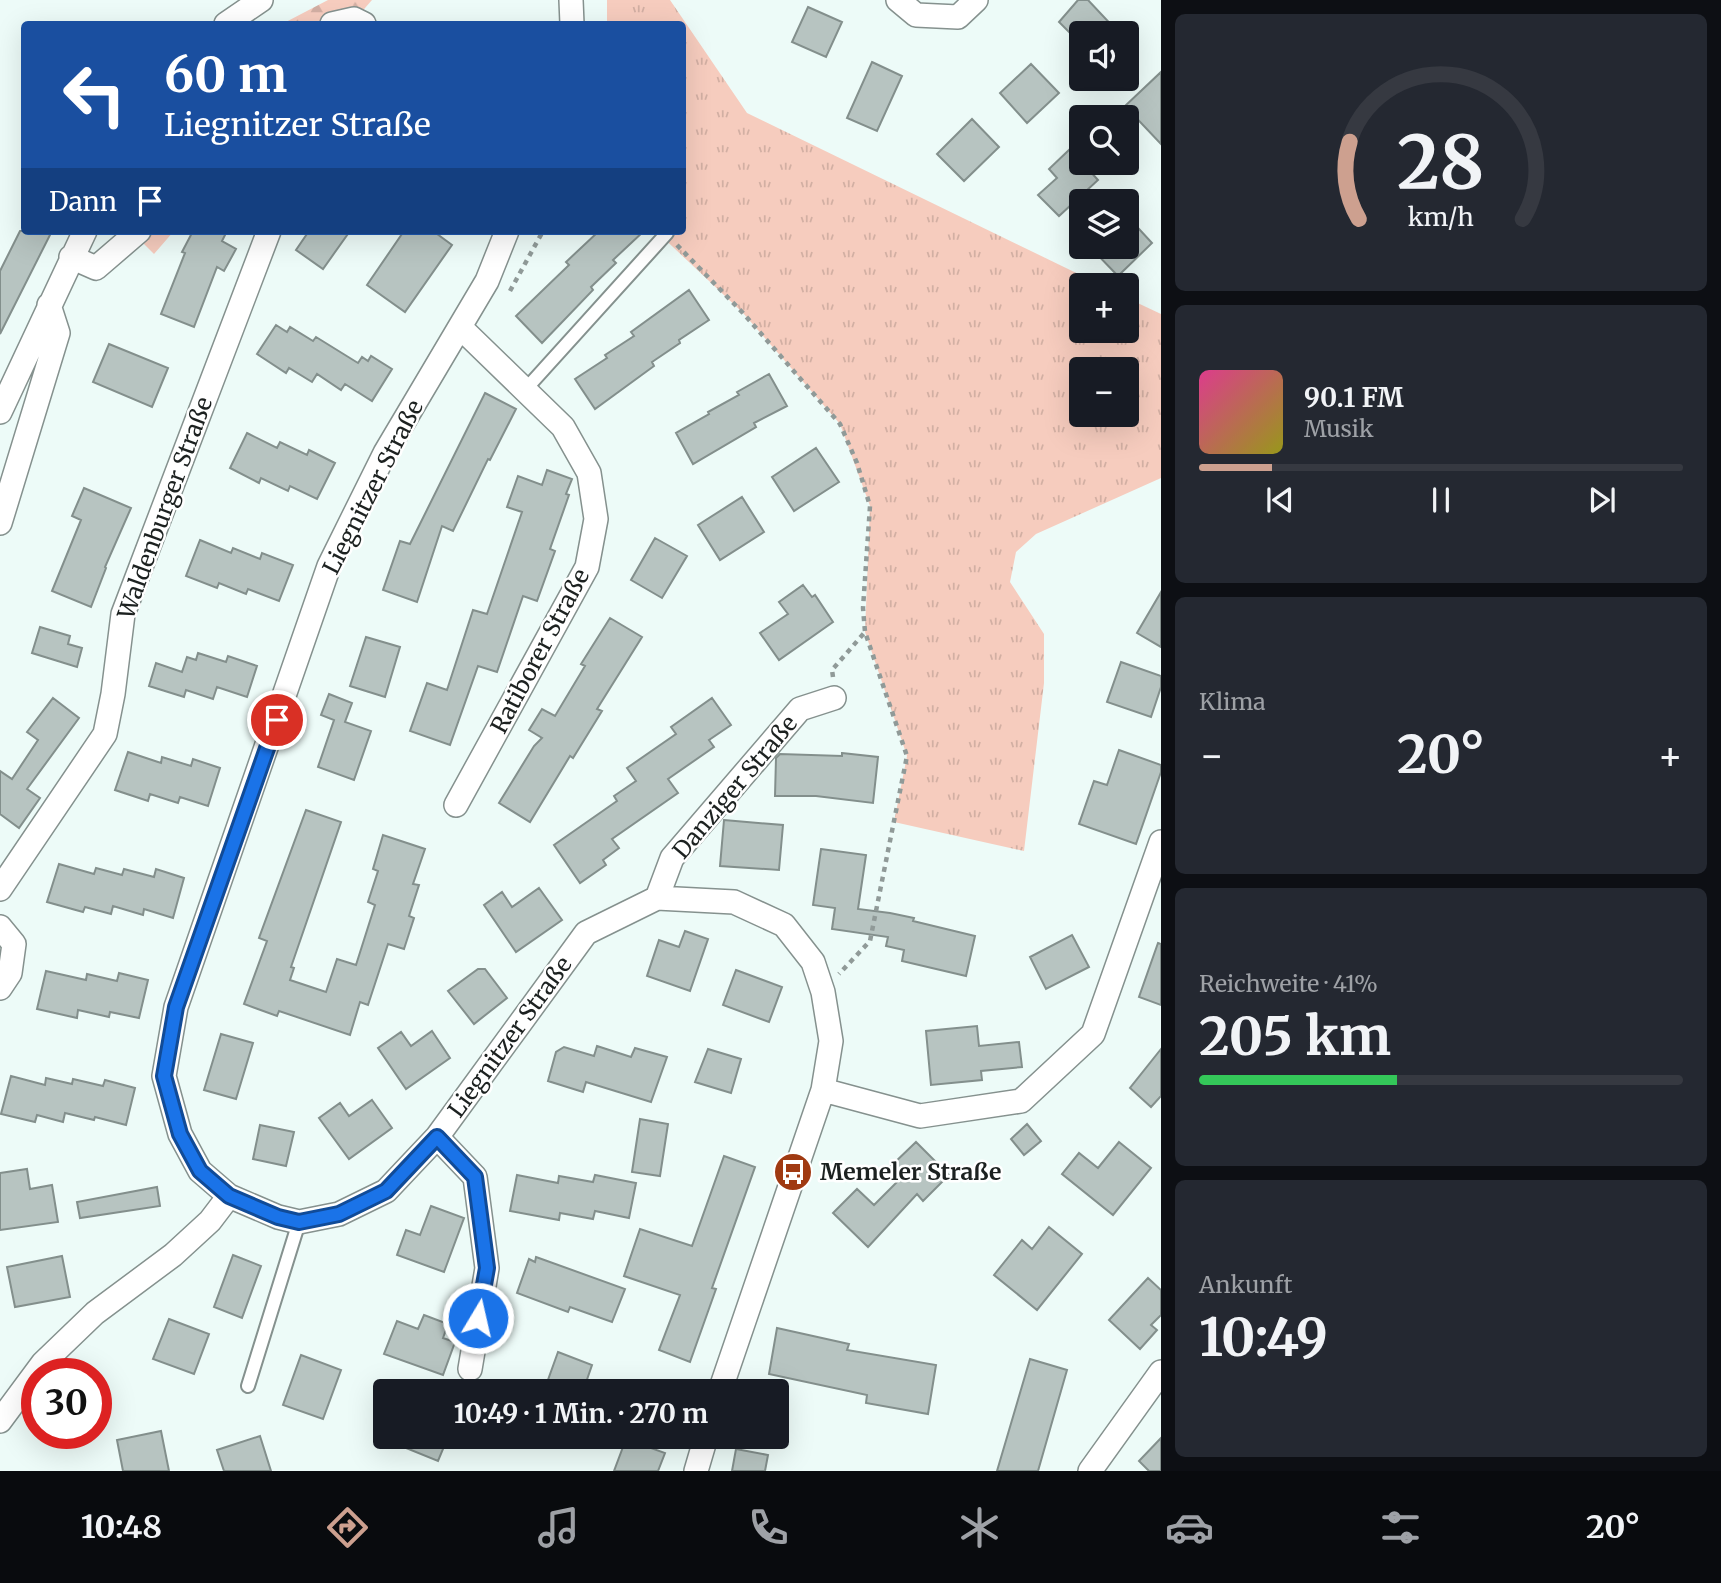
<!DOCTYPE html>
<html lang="de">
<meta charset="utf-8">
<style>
:root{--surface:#171b24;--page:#242831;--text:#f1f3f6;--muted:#9ea1a6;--line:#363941;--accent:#cda08f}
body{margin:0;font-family:Merriweather,serif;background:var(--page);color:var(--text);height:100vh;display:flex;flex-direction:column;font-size:26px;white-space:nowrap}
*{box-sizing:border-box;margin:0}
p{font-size:23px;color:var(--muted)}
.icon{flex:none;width:38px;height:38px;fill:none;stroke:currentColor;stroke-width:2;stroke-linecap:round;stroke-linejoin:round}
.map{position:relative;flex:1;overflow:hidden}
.drawer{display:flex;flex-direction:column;gap:14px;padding:14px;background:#0d0f14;width:560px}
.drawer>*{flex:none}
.guide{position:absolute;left:21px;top:21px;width:665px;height:214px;border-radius:7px;box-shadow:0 7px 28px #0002;background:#1a4fa0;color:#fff;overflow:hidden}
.tools{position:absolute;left:1069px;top:21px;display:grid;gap:14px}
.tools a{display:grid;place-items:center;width:70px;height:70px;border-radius:7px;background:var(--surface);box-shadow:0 7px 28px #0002;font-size:35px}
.speed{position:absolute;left:21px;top:1358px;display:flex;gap:14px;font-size:35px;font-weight:700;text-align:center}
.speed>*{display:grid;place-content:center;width:91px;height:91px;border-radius:50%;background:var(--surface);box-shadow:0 7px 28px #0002;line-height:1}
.speed .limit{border:10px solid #d22;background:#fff;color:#111}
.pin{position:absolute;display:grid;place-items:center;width:60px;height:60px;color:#fff;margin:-30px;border:4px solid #fff;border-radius:50%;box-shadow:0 2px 7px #0007}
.me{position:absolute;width:77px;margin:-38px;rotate:9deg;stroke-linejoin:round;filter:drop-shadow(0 0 5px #0008)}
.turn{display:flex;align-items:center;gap:24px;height:147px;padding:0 28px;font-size:32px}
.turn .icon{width:91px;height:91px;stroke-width:2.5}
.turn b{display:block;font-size:49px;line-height:60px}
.then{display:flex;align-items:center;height:66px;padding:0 28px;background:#0003;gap:14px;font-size:26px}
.big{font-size:52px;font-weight:700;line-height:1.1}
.drawer .card{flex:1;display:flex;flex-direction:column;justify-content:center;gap:10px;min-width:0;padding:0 24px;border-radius:10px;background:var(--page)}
.drawer .dial{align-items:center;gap:0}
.dial svg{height:182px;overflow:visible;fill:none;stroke:var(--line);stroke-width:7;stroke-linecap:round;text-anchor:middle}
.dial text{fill:var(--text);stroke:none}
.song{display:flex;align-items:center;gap:21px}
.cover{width:84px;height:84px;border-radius:10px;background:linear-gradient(135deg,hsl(330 70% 55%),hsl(60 70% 35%))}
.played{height:7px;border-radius:4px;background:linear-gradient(90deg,var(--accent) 15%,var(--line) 15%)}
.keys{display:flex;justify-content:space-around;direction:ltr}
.heat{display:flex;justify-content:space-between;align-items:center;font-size:38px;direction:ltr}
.charge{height:10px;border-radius:5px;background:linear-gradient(90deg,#34c759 41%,var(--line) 0)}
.trip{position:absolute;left:373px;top:1379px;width:416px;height:70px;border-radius:7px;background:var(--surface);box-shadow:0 7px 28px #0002;font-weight:700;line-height:70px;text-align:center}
.tab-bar{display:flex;height:112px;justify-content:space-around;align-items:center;background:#090b0e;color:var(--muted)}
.tab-bar .icon{width:49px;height:49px}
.tab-bar .selected{color:var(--accent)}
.tab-bar b{font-size:32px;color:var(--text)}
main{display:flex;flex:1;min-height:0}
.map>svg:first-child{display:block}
</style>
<main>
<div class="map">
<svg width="1161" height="1471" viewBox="0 0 1161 1471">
<defs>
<pattern id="forest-firs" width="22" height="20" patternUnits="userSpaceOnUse" patternTransform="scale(1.75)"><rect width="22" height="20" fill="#f6ccbe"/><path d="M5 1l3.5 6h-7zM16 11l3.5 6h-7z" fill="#d2afa3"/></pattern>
<pattern id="park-tufts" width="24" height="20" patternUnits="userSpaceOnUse" patternTransform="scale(1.75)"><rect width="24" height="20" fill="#f6ccbe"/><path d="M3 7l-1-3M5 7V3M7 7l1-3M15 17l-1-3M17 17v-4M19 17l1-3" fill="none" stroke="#d2afa3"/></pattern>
</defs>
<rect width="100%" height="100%" fill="#edfbf8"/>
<!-- forest -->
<path fill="url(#forest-firs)" d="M 328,0 L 372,0 L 351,24 L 282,24 Z
M 131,231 L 174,231 L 154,254 Z"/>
<!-- park -->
<path fill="url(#park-tufts)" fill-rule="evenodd" d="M 607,0 L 670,0 L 747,113 L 1101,285 L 1082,285 L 1082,331 L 1127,331 L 1127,298 L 1161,314 L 1161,478 L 1036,534 L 1016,552 L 1010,582 L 1044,634 L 1044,683 L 1024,851 L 894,822 L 907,756 L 865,632 L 870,506 L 840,424 L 743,313 L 656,231 L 682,231 L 682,24 L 607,24 ZM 1082,369 L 1127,369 L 1127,415 L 1082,415 Z"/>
<!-- building -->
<path fill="#b7c4c1" stroke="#838f8c" stroke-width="2" d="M 1078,0 L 1088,0 L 1119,33 L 1082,33 L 1080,43 L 1059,22 Z
M 808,7 L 842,22 L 826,57 L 792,42 Z
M 872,62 L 902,76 L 877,131 L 847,118 Z
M 1031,64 L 1059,93 L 1027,123 L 1000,93 Z
M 1161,72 L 1161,144 L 1125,106 Z
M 972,119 L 999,147 L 964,181 L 937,154 Z
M 1070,149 L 1098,180 L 1059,216 L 1038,195 L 1057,178 L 1049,169 Z
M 1127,216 L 1152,243 L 1118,276 L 1090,247 L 1127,247 Z
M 20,231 L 52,231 L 0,334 L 0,271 Z
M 193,231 L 227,231 L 222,241 L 236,249 L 224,271 L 217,267 L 194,327 L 161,314 L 185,253 L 182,252 Z
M 309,231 L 350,231 L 323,269 L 296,250 Z
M 404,231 L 433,231 L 452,245 L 405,312 L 367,285 Z
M 599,231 L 644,231 L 613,260 L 616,263 L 591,287 L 593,290 L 542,343 L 516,316 L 569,265 L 566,262 Z
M 689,290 L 709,320 L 679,340 L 680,343 L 652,362 L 654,366 L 595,409 L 575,379 L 607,358 L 605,355 L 634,336 L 631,332 Z
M 276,325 L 287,332 L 290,327 L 313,341 L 316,337 L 358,363 L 362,357 L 368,361 L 371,356 L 392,369 L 372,401 L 345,384 L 341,390 L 317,374 L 312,382 L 289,368 L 286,373 L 257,354 Z
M 109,344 L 168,368 L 152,407 L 93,382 Z
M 769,374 L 787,406 L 754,423 L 756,427 L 693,464 L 676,433 L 709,414 L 708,412 L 739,395 L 737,392 Z
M 485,393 L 516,409 L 490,460 L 488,459 L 453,531 L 442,526 L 417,602 L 383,590 L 400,541 L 410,544 Z
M 247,433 L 277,448 L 280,442 L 307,455 L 309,450 L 335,463 L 317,499 L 290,486 L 288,491 L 261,478 L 259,483 L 230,468 Z
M 816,448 L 839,482 L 794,511 L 772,477 Z
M 547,470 L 572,479 L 566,494 L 569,495 L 550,549 L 555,551 L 537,601 L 523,596 L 497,672 L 478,666 L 450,745 L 410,731 L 427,683 L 447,690 L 473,610 L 487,614 L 522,512 L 507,507 L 518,476 L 542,485 Z
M 84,488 L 131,508 L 105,567 L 106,568 L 91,607 L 52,591 L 81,520 L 72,516 Z
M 742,497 L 764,532 L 720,560 L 698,525 Z
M 655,538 L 687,556 L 662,598 L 631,580 Z
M 200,540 L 231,553 L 233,548 L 260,559 L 262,553 L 293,565 L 279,601 L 248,589 L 246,594 L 219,583 L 217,588 L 186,576 Z
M 803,585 L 812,597 L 815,595 L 833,622 L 779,660 L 760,633 L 788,614 L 779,602 Z
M 1161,592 L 1161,647 L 1137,633 Z
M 610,618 L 642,637 L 597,709 L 602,711 L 573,758 L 570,756 L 530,822 L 499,803 L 534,746 L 542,738 L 529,730 L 542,709 L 555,716 L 585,666 L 581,664 Z
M 40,627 L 70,636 L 68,644 L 82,648 L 77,667 L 32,653 Z
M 366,637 L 400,647 L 385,697 L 350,686 Z
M 198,653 L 226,662 L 228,656 L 257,666 L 247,697 L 217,687 L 213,699 L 186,690 L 184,697 L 149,686 L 156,663 L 182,672 L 187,657 L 196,660 Z
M 1121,662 L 1161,676 L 1161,687 L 1151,717 L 1107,702 Z
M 329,694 L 352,703 L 345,722 L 371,731 L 354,780 L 318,767 L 334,720 L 321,715 Z
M 53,698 L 79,718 L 27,789 L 40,798 L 19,828 L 0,814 L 0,771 L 12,779 L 38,740 L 27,732 Z
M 712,698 L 731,725 L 709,740 L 714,747 L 668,779 L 678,793 L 612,839 L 619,848 L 603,860 L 606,865 L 580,883 L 554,845 L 617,801 L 614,796 L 636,781 L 627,768 L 676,734 L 671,727 Z
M 1119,750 L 1161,765 L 1161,772 L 1136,844 L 1079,824 L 1094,781 L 1107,785 Z
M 128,752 L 161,763 L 162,757 L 191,766 L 193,759 L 220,768 L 208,806 L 180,797 L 178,803 L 150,794 L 148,801 L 115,790 Z
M 842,753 L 878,757 L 873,803 L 816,796 L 775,796 L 776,758 L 780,754 L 842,756 Z
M 306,810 L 341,822 L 291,967 L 294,968 L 290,980 L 326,992 L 337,959 L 356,965 L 375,905 L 368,902 L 378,871 L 373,869 L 383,835 L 425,849 L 413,884 L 419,885 L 409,916 L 414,918 L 404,949 L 388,944 L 368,1005 L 360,1002 L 350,1035 L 279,1011 L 277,1016 L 244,1004 L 267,941 L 259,938 Z
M 724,820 L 783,825 L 779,870 L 720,866 Z
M 821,849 L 866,855 L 858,909 L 890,913 L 914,918 L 913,921 L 975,936 L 966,976 L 902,961 L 904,950 L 886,946 L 888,937 L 832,929 L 835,908 L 813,905 Z
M 59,864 L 94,874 L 96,868 L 122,875 L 124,869 L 154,877 L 156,869 L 184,878 L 173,918 L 144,909 L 143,915 L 113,906 L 111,914 L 85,907 L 83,912 L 47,902 Z
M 539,888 L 562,920 L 516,952 L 484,905 L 502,892 L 512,907 Z
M 685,931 L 708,939 L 690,991 L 647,976 L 659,940 L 679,947 Z
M 1072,935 L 1089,967 L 1046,989 L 1030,957 Z
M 1158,943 L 1161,944 L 1161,1005 L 1139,997 Z
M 478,969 L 485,969 L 507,998 L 474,1024 L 448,991 Z
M 736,970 L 782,987 L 769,1022 L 723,1005 Z
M 46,971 L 86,980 L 87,974 L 117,981 L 119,973 L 148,980 L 139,1018 L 110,1012 L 109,1017 L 78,1010 L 77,1018 L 37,1009 Z
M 977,1026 L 979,1046 L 1019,1042 L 1022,1067 L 981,1071 L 982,1080 L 931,1085 L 926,1031 Z
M 432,1031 L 450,1058 L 406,1089 L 378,1048 L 401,1032 L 411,1046 Z
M 221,1034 L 253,1043 L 236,1099 L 204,1090 Z
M 597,1046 L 631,1057 L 635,1048 L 667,1057 L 651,1102 L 586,1082 L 583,1092 L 548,1081 L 556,1052 L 564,1047 L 594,1056 Z
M 708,1049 L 741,1059 L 731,1093 L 695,1082 Z
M 1161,1049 L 1161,1096 L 1151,1107 L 1130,1088 Z
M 11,1076 L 45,1085 L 46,1078 L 72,1084 L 73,1079 L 103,1086 L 105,1080 L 135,1088 L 126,1125 L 95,1117 L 94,1120 L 65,1113 L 63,1122 L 37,1115 L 35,1122 L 1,1114 Z
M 372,1100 L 392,1128 L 349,1159 L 319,1118 L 340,1103 L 349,1116 Z
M 640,1119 L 668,1124 L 660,1176 L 632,1172 Z
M 1027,1124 L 1041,1141 L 1024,1155 L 1011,1139 Z
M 260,1125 L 294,1132 L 286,1166 L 253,1159 Z
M 916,1142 L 949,1175 L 923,1201 L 917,1194 L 868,1247 L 833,1213 L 857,1189 L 874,1205 L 901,1178 L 890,1167 Z
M 1119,1142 L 1151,1168 L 1113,1215 L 1062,1174 L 1079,1153 L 1098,1168 Z
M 724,1156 L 755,1167 L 712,1288 L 716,1289 L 690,1362 L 659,1350 L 680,1295 L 624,1276 L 640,1229 L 692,1246 Z
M 27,1169 L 30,1189 L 52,1185 L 58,1222 L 0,1230 L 0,1173 Z
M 517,1175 L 558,1183 L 559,1176 L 593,1182 L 595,1175 L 636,1183 L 629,1218 L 595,1211 L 593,1219 L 560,1213 L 559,1220 L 510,1211 Z
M 157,1187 L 160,1206 L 80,1218 L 77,1202 Z
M 431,1206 L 464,1218 L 444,1272 L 397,1255 L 406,1230 L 420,1235 Z
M 1049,1227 L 1082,1254 L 1037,1310 L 994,1275 L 1022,1240 L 1032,1249 Z
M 233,1255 L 261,1266 L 242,1318 L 214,1307 Z
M 62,1256 L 70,1297 L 15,1307 L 7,1267 Z
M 536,1257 L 625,1289 L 612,1322 L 570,1307 L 568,1312 L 517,1293 L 529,1259 L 535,1262 Z
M 1148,1278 L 1161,1290 L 1161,1315 L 1151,1325 L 1157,1330 L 1140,1349 L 1109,1320 Z
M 424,1315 L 448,1324 L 443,1338 L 455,1342 L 443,1375 L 384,1354 L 397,1321 L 418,1329 Z
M 169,1319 L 209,1334 L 194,1374 L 153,1359 Z
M 777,1328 L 849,1344 L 847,1350 L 936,1365 L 928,1414 L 866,1403 L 867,1395 L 769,1374 Z
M 558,1352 L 592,1365 L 583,1391 L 544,1391 Z
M 301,1355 L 341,1370 L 323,1419 L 283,1405 Z
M 1030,1359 L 1067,1370 L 1038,1471 L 997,1471 Z
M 161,1431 L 169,1471 L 123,1471 L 117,1440 Z
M 260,1436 L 271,1471 L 224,1471 L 217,1450 Z
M 379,1437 L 448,1437 L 438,1461 Z
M 1161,1438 L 1161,1471 L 1149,1471 L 1139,1461 Z
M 626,1439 L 665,1453 L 658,1471 L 614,1471 Z
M 736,1449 L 768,1455 L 765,1471 L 732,1471 Z"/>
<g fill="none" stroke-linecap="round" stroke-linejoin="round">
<defs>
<path id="service" d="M 525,390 L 667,233
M 248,1386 L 299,1222"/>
<path id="minor" d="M 571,0 L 572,24
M 898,0 L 916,15 L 958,17 L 976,0
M 226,24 L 261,0
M 332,24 L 354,19 L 364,24
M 507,231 L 487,281 L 385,453 L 329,566 L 176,1007 L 164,1076 L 180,1134 L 200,1171 L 229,1196 L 278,1217 L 299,1222 L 339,1214 L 386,1191 L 437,1137 L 586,933 L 657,898 L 734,902 L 784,925 L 813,962 L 823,992 L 831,1041 L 823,1090 L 720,1391
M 71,257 L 96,268 L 139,231
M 0,412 L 85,231
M 0,523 L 58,333 L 49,305
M 456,805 L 587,567 L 596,519 L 589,473 L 563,427 L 461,328
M 0,889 L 105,734 L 113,694 L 123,614 L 269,231
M 657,898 L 672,858 L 800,709 L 834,698
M 0,927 L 14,944 L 10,973 L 0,988
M 823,1090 L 920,1116 L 1021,1101 L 1093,1034 L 1161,842
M 437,1137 L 475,1177 L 487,1268 L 470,1369
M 0,1421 L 43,1363 L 95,1313 L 173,1255 L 210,1221 L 229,1196
M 696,1471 L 706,1437
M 1090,1471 L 1161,1372"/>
</defs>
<!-- service casing -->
<use href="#service" stroke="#85918e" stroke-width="16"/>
<!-- minor casing -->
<use href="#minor" stroke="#85918e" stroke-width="26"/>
<!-- path -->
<path stroke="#909a98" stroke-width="4.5" stroke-dasharray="5 5" stroke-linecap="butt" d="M 677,245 L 743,313 L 840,424 L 857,463 L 870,506 L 863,608 L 865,632 L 907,756 L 870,941 L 839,974
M 510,291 L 543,231
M 833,677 L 832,670 L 865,632"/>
<!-- service -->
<use href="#service" stroke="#fff" stroke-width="12"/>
<!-- minor -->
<use href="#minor" stroke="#fff" stroke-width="23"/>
</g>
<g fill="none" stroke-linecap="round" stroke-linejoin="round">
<defs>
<path id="route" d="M 277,720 L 176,1007 L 164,1076 L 180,1134 L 200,1171 L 229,1196 L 278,1217 L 299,1222 L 339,1214 L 386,1191 L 437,1137 L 475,1177 L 487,1268 L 478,1318"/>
</defs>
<!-- route casing -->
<use href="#route" stroke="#114b97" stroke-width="18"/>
<!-- route -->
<use href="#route" stroke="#1a73e8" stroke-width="12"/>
</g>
<!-- icons -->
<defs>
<symbol id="bus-disc" viewBox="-11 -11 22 22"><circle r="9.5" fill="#a03a12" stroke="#fff"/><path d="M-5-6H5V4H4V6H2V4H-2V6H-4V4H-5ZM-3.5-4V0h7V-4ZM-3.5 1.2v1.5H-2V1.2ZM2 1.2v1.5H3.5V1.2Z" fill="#fff"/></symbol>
</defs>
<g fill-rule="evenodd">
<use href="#bus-disc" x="771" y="1150" width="44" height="44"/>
</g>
<g text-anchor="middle" stroke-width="5" stroke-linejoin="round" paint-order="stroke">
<!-- street labels -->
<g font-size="23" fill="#1c2120" stroke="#fff">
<text transform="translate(373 487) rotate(-63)" y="8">Liegnitzer Straße</text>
<text transform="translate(165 508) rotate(-70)" y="8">Waldenburger Straße</text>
<text transform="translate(540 651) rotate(-62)" y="8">Ratiborer Straße</text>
<text transform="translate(735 787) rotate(-50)" y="8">Danziger Straße</text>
<text transform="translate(510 1037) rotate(-54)" y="8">Liegnitzer Straße</text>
</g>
<!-- poi labels -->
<g font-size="23" font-weight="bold" fill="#1c2120" stroke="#fff" text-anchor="start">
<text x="820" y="1180">Memeler Straße</text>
</g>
</g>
</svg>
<div class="tools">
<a><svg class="icon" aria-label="sound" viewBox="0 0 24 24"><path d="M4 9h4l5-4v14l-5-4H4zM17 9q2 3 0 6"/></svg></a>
<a><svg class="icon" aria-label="search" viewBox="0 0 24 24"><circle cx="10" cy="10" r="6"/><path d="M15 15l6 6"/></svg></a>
<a><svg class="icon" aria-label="layers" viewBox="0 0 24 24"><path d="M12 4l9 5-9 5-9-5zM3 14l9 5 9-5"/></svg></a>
<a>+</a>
<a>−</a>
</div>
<div class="speed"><div class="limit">30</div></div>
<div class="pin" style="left:277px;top:720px;background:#d93025"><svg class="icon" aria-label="arrive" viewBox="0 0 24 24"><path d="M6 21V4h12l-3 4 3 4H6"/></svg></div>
<svg class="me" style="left:478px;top:1318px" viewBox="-20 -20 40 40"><circle r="17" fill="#1a73e8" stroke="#fff" stroke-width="3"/><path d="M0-11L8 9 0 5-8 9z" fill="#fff"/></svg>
<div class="trip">10:49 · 1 Min. · 270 m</div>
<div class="guide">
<div class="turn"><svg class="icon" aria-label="left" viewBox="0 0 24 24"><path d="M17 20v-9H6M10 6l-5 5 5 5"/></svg><div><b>60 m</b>Liegnitzer Straße</div></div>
<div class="then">Dann<svg class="icon" aria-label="arrive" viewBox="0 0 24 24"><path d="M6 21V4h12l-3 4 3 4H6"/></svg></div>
</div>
</div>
<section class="drawer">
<div class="card dial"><svg viewBox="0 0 100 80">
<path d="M14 69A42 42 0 1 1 86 69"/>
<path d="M14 69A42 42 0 0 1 10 35" stroke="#cda08f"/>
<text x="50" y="56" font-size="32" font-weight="700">28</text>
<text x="50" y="72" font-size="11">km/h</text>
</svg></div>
<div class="card">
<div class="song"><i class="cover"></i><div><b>90.1 FM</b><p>Musik</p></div></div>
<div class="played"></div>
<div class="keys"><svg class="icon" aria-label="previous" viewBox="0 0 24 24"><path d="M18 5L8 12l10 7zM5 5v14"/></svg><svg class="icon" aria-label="pause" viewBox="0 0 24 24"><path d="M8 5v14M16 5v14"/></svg><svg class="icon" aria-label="next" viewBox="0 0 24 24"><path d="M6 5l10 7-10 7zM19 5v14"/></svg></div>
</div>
<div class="card"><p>Klima</p>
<div class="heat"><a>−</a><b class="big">20°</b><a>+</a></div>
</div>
<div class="card"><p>Reichweite · 41%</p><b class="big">205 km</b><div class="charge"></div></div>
<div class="card"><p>Ankunft</p><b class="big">10:49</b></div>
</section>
</main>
<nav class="tab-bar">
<b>10:48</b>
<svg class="icon selected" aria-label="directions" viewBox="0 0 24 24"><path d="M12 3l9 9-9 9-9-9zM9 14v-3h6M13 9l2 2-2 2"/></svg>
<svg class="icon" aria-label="music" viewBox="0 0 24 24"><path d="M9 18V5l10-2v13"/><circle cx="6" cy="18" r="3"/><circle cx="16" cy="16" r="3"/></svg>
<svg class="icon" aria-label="phone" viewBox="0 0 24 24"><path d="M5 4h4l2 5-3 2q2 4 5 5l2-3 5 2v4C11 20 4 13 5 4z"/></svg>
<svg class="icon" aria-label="climate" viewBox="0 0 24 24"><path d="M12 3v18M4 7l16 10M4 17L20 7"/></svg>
<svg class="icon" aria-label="car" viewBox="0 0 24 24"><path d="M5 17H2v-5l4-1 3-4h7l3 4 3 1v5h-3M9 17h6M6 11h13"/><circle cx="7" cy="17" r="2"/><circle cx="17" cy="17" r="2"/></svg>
<svg class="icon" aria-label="filters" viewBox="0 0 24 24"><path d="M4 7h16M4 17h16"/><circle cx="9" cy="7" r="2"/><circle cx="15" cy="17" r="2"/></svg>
<b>20°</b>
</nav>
